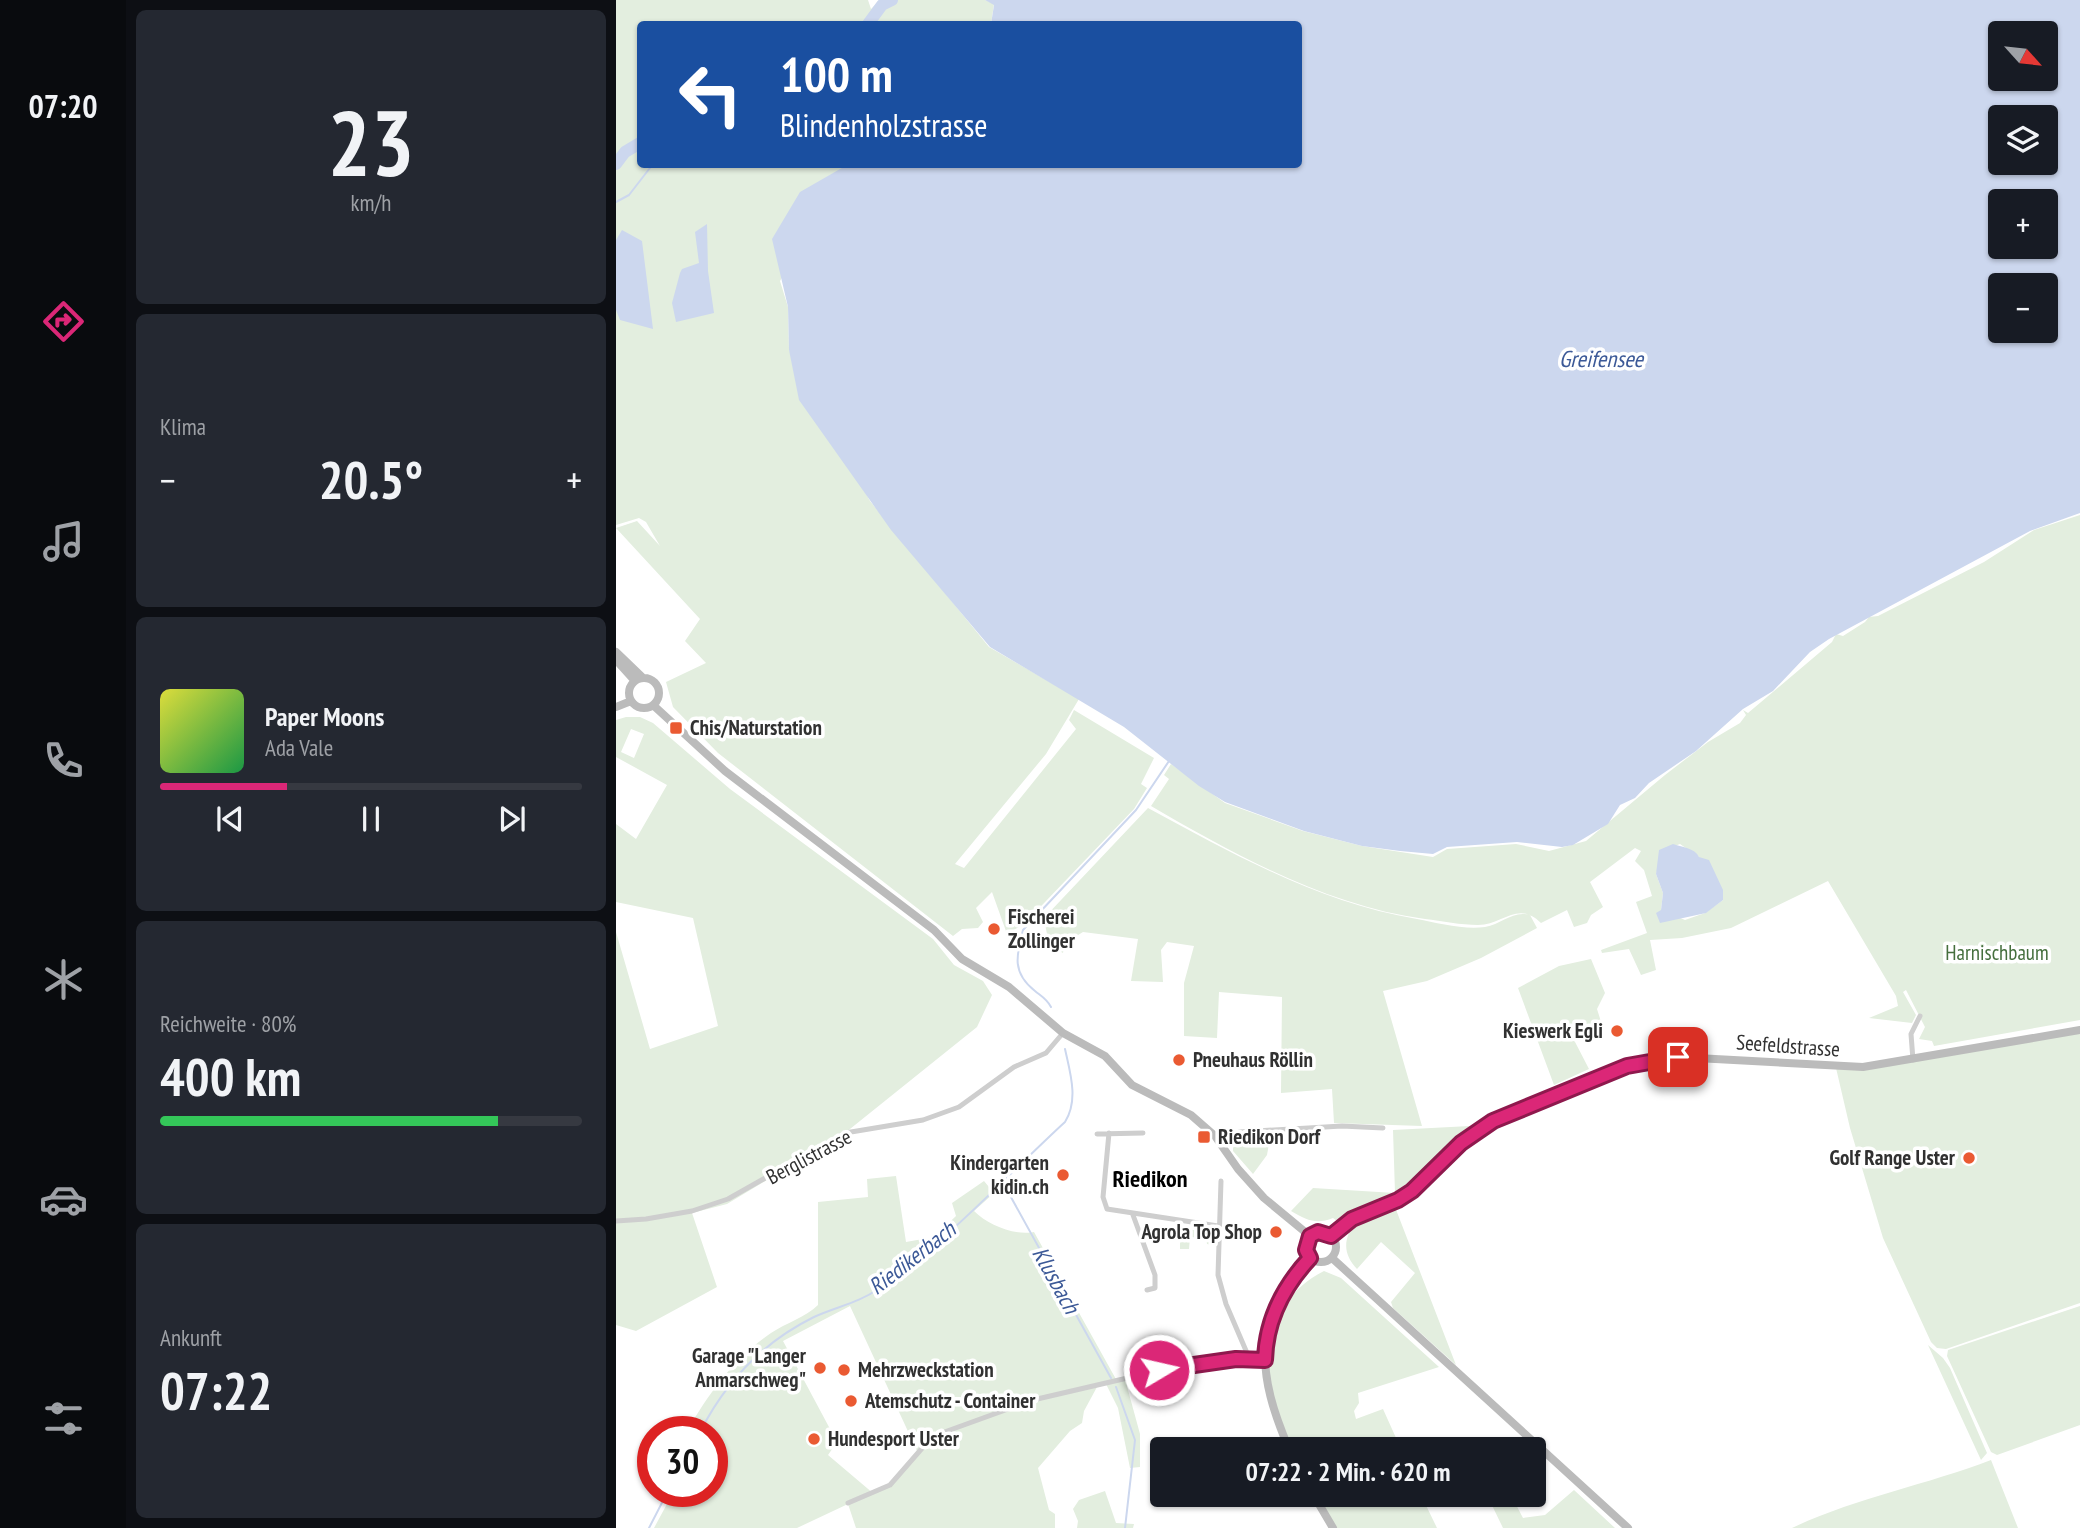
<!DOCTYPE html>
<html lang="de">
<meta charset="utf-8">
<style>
:root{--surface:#171b24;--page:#242831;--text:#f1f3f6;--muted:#9ea1a6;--line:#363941;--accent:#db2777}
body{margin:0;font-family:"PT Sans Narrow",sans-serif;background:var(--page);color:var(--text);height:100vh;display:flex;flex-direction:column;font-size:26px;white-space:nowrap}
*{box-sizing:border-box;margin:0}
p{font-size:23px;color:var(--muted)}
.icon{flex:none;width:38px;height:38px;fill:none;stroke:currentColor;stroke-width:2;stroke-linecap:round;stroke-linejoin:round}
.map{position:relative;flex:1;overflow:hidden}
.sheet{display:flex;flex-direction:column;gap:10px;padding:10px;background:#0d0f14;width:490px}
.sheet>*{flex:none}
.hud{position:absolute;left:21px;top:21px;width:665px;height:147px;border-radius:7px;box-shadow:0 2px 5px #0004;background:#1a4fa0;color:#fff;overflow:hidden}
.needle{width:46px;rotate:117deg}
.controls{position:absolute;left:1372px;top:21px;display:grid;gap:14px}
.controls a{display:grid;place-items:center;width:70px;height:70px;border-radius:7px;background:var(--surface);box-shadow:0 2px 5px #0004;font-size:35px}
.speed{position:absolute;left:21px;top:1416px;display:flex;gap:14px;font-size:35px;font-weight:700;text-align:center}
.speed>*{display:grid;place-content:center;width:91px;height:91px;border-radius:50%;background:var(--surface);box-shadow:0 2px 5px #0004;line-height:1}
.speed .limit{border:10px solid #d22;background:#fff;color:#111}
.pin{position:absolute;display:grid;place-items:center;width:60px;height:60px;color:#fff;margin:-30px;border-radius:14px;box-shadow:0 4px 10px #0006}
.me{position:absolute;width:77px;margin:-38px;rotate:81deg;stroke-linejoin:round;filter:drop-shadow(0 0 5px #0008)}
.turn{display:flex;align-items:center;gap:24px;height:147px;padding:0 28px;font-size:32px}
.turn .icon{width:91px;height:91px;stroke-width:2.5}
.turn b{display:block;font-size:49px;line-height:60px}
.big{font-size:52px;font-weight:700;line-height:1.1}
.sheet .tile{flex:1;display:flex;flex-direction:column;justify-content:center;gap:10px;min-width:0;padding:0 24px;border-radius:10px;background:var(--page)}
.sheet .dial{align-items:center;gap:0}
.dial b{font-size:91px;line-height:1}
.song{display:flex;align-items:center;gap:21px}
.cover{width:84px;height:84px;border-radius:10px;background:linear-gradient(135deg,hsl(60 70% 55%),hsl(140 70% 35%))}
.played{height:7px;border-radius:4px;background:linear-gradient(90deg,var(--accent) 30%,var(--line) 30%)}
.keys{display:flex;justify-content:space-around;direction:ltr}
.heat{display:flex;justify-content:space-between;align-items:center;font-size:38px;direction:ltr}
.charge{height:10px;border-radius:5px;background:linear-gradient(90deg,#34c759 80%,var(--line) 0)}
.trip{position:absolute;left:534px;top:1437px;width:396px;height:70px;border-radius:7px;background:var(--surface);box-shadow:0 2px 5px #0004;font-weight:700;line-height:70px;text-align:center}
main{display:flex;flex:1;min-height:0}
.tab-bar{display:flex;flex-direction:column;width:126px;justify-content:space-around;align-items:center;background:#090b0e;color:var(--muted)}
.tab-bar .icon{width:49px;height:49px}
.tab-bar .active{color:var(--accent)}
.tab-bar b{font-size:32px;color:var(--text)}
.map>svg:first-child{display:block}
</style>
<main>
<nav class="tab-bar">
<b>07:20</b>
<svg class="icon active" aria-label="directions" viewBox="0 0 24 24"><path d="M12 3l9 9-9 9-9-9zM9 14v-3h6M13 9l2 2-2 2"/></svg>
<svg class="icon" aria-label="music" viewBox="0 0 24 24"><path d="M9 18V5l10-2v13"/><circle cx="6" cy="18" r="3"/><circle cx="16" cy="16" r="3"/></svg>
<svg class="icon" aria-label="phone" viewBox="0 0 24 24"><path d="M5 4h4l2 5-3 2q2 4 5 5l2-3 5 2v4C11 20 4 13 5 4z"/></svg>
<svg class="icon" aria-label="climate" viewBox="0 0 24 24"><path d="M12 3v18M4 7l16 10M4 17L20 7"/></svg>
<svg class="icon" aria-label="car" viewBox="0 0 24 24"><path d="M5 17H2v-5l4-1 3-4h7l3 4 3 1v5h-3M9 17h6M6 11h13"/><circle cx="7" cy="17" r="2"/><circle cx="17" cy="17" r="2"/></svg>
<svg class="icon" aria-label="filters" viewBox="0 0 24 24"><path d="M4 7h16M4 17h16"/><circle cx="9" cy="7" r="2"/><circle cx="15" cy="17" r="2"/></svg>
</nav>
<section class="sheet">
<div class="tile dial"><b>23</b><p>km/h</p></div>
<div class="tile"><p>Klima</p>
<div class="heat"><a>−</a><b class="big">20.5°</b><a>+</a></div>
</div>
<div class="tile">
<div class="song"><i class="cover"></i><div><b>Paper Moons</b><p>Ada Vale</p></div></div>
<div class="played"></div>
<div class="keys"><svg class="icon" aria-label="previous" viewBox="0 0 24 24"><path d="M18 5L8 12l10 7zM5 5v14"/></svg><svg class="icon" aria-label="pause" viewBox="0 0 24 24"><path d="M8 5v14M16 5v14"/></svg><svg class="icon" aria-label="next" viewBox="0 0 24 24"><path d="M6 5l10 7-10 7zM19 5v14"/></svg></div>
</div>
<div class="tile"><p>Reichweite · 80%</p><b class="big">400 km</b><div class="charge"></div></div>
<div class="tile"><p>Ankunft</p><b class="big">07:22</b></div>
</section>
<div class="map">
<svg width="1464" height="1528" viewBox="0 0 1464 1528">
<rect width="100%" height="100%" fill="#fff"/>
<!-- green -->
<path fill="#e3eedf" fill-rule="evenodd" d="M 0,0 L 252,0 L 255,9 L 264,0 L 369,0 L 378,4 L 375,24 L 24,24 L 24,164 L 231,165 L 164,281 L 172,307 L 173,350 L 254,501 L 373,647 L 463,699 L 430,754 L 339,864 L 348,868 L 460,729 L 453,720 L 458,710 L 538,758 L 525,784 L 531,788 L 518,809 L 408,924 L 391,934 L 376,892 L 360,908 L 367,922 L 362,928 L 346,929 L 337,936 L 102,753 L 57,707 L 50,682 L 90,663 L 69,641 L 84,619 L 0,528 L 21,521 L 44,546 L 30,522 L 23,518 L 0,525 Z
M 1464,515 L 1464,1020 L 1318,1046 L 1316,1041 L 1303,1039 L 1309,1027 L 1290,990 L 1287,992 L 1300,1015 L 1296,1023 L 1253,1018 L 1282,1006 L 1280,996 L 1212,881 L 1115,928 L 1066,938 L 1034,940 L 1040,970 L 1025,975 L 1013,949 L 986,953 L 985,950 L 1031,933 L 1020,902 L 1036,896 L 1028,870 L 1019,861 L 1025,851 L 1019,848 L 974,882 L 987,907 L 975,915 L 971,923 L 958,927 L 951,910 L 925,923 C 902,900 887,925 862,925 C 845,925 826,921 809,919 C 712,906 619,855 535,806 L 553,779 L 548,775 L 555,764 L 609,803 L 687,831 L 746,846 L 817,857 L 831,849 L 900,844 L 933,851 L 970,841 L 1049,775 L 1092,742 L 1124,723 L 1130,715 L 1127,710 L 1132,713 L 1216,642 L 1220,634 L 1227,636 L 1249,622 L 1253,617 L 1262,616 L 1368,562 L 1418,530 ZM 1064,844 L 1083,857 L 1107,900 L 1089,913 L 1069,920 L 1045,910 L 1047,893 L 1040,874 L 1048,850 Z
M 10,717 L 24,717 L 37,723 L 114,789 L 317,939 L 338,965 L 367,981 L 376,995 L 361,1027 L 229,1133 L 111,1204 L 76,1213 L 101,1287 L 20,1331 L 0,1325 L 0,932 L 34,1049 L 102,1026 L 77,918 L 0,902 L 0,824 L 20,839 L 51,785 L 0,757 L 0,720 ZM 15,729 L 28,734 L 18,758 L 5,752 Z
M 532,808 C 617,854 704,903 801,919 C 821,923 848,930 869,927 C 886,924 897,910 914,915 L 921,928 L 865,958 L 811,981 L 767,991 L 806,1126 L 718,1123 L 716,1089 L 665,1093 L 666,997 L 603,992 L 601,1038 L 568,1036 L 568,983 L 578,946 L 551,942 L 545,950 L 547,982 L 515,981 L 522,939 L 467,932 L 449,943 L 447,953 L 433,945 L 428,918 Z
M 975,959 L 989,993 L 981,1009 L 987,1028 L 958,1040 L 973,1069 L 938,1085 L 902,988 L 943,966 Z
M 1464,1030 L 1464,1303 L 1330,1349 L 1321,1348 L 1315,1342 L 1267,1238 L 1234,1128 L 1220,1068 Z
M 854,1126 L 857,1129 L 828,1152 L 792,1190 L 721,1221 L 717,1218 C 700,1225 691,1220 675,1211 L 697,1188 L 779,1193 L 777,1130 Z
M 651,1135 L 654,1138 L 651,1155 L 637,1174 L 617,1151 L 617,1143 L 623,1137 Z
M 280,1176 L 290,1242 L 318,1237 L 340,1216 L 336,1203 L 368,1181 L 378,1193 L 358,1211 C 372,1225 399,1236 418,1232 L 501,1381 L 509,1379 L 524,1434 L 524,1467 L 514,1468 L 502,1408 L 490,1384 L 481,1387 L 468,1411 L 466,1423 L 454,1431 L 422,1468 L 433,1510 L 439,1514 L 439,1528 L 240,1528 L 232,1504 L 181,1528 L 38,1528 L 58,1491 L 96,1491 L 96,1432 L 71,1431 C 94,1392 117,1359 155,1333 C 170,1323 190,1317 202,1305 L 202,1202 L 252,1197 L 251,1179 ZM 234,1306 L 302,1453 L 274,1485 L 258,1494 L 212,1455 L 221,1442 L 167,1341 Z
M 779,1207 L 840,1365 L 777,1308 L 775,1302 L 799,1273 L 765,1242 L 741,1269 C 731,1258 727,1247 733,1233 L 730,1229 Z
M 564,1227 L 593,1232 L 596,1245 L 591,1244 L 590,1238 L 574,1237 L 573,1249 L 564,1249 Z
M 708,1271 L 725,1278 L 823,1367 L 742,1393 L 743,1403 L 738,1411 L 740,1419 L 767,1409 L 785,1449 L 673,1449 C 667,1436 658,1422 656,1408 C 646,1353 654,1298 708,1271 Z
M 1464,1306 L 1464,1425 L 1381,1455 L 1375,1452 L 1331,1356 L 1332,1350 Z
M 1312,1345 L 1327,1358 L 1334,1368 L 1371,1453 L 1365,1460 Z
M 1375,1460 L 1402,1528 L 1176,1528 C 1239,1498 1310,1485 1375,1460 Z
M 958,1490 L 999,1528 L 887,1528 L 871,1495 L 889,1495 L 891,1499 L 896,1497 L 907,1518 L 929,1515 Z
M 489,1491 L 500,1523 L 518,1524 L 517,1528 L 461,1528 L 462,1521 L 457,1509 L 463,1500 Z
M 697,1495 L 805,1495 L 821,1528 L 717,1528 Z"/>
<!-- water -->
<path fill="#ccd7ee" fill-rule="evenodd" d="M 369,0 L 1464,0 L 1464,513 L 1414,531 L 1213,639 L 1194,652 L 1157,691 L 1127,709 L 1080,751 L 1033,783 L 1019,798 L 1004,805 L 992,824 L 957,845 L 946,847 L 901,842 L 831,847 L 817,854 L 784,851 L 746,846 L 688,831 L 609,802 L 583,786 L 508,727 L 374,647 L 275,530 L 183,400 L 173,350 L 172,307 L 156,239 L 184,192 L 231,165 L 682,164 L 682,24 L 375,24 L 378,5 ZM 1430,33 L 1430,79 L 1384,79 L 1384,33 ZM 1430,117 L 1430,163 L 1384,163 L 1384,117 ZM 1430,201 L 1430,247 L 1384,247 L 1384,201 ZM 1430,285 L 1430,331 L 1384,331 L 1384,285 Z
M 91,224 L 92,271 L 98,313 L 60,322 L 56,303 L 64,273 L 66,269 L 83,263 L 79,232 Z
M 6,230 L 26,241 L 37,329 L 4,320 L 0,310 L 0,240 Z
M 1057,844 C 1065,847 1079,848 1083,857 L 1093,860 L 1107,890 L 1107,900 L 1090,913 L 1044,923 L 1040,913 L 1045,910 L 1047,893 L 1040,874 L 1043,850 Z"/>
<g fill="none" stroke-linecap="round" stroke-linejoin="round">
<!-- stream -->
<path stroke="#ccd7ee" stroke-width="2" d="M 0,202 L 13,195 L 37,164
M 435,1007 C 431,999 425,996 419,991 C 396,973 400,956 407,930 L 520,810 L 553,761
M 386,1181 L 495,1378
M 500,1387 L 519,1440 L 509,1528
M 84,1432 C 110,1381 147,1342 198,1317 C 219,1307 243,1303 262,1289 C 330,1243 388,1178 449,1122 C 463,1100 454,1072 449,1049
M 33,1528 L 52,1491"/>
<!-- river -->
<path stroke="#ccd7ee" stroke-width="12" d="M 252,24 L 266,5 L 276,0
M 0,164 L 9,152 L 24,143"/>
<!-- street -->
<path stroke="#cecece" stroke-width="5" d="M 1297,1060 L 1295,1034 L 1304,1016
M 493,1133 L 487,1197 L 491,1209 L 602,1226
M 481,1134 L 527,1133
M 606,1145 L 623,1132 L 726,1126 L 767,1128
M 605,1181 L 602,1275 L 610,1304 L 634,1360
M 517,1215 L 539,1275 L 539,1288 L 531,1290
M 0,1221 L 30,1219 L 76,1211 L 112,1199 L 229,1133 L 307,1120 L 343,1107 L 398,1067 L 430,1053 L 447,1033
M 232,1503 L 274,1485 L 308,1446 L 323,1434 L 417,1400 L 550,1369 L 620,1359 L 649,1360"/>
<!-- secondary -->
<path stroke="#bbb" stroke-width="8" d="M 0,652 L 27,678
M 0,660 L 19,681
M13 693a15 15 0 1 1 30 0a15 15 0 1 1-30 0Z
M 37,705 L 109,771 L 318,930 L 346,959 L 393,987 L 447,1033 L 489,1056 L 516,1085 L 575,1115 L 599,1136 L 622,1169 L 648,1198 L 694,1236
M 0,707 L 15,701
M690 1247a15 15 0 1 1 30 0a15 15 0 1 1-30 0Z
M 715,1235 L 735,1219 L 782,1200 L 796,1191 L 845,1143 L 877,1121 L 1011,1066 L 1062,1057 L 1247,1067 L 1464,1030
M 716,1258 L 1012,1528
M 673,1449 C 641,1374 635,1322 694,1258
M 697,1494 L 717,1528"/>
</g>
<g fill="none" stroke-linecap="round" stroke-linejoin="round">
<defs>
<path id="route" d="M 543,1370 L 620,1359 L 649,1360 C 650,1321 667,1287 694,1258 L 690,1250 L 694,1236 L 702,1232 L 715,1236 L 736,1219 L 782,1200 L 796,1191 L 845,1143 L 877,1121 L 1011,1066 L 1062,1057"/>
</defs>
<!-- route casing -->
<use href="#route" stroke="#8e194d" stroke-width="18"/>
<!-- route -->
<use href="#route" stroke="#db2777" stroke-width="12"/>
</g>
<!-- markers -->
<g fill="#ea5a32" stroke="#fff" stroke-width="2.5">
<rect x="53" y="721" width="14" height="14" rx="3.5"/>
<circle cx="378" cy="929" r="7"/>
<circle cx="1001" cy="1031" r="7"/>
<circle cx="563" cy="1060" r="7"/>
<rect x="581" y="1130" width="14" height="14" rx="3.5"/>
<circle cx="1353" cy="1158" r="7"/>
<circle cx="447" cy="1175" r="7"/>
<circle cx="660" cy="1232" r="7"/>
<circle cx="204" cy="1368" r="7"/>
<circle cx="228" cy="1370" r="7"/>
<circle cx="235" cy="1401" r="7"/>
<circle cx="198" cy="1439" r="7"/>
</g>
<g text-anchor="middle" stroke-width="7" stroke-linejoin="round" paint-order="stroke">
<!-- poi labels -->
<g font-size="21" font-weight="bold" fill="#313131" stroke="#fff" text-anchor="start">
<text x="74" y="735">Chis/Naturstation</text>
<text x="392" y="924">Fischerei<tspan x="392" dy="24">Zollinger</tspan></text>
<text x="987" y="1038" text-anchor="end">Kieswerk Egli</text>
<text x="577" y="1067">Pneuhaus Röllin</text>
<text x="602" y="1144">Riedikon Dorf</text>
<text x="1339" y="1165" text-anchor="end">Golf Range Uster</text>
<text x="433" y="1170" text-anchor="end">Kindergarten<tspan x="433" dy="24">kidin.ch</tspan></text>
<text x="646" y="1239" text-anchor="end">Agrola Top Shop</text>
<text x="190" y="1363" text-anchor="end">Garage "Langer<tspan x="190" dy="24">Anmarschweg"</tspan></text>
<text x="242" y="1377">Mehrzweckstation</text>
<text x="249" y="1408">Atemschutz - Container</text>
<text x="212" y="1446">Hundesport Uster</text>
</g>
<!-- park labels -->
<g font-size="21" fill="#456f3d" stroke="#fff">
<text x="1381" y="960">Harnischbaum</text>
</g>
<!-- street labels -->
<g font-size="21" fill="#313131" stroke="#fff">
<text transform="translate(1172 1046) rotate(4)" y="7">Seefeldstrasse</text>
<text transform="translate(193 1157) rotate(-28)" y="7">Berglistrasse</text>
</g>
<!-- water labels -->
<g font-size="23" font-style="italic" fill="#3c5997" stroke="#fff">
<text x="985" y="367">Greifensee</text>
<text transform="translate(296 1258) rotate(-38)" y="8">Riedikerbach</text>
<text transform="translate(440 1280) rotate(61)" y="8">Klusbach</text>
</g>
<!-- quarter labels -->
<g font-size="24" font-weight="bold" fill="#000" stroke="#fff">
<text x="534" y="1187">Riedikon</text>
</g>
</g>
</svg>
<div class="controls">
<a><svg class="needle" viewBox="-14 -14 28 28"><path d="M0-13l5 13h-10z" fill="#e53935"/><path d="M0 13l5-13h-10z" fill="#9ea1a6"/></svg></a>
<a><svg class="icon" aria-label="layers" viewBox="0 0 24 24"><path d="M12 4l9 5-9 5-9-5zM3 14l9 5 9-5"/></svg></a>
<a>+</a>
<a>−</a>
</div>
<div class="speed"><div class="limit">30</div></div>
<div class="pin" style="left:1062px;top:1057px;background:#d93025"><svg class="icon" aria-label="arrive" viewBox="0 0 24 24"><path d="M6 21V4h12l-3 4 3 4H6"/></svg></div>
<svg class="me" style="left:543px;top:1370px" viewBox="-20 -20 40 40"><circle r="17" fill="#db2777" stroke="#fff" stroke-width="3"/><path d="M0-11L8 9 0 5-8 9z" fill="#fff"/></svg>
<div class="trip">07:22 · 2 Min. · 620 m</div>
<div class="hud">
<div class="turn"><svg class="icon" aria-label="left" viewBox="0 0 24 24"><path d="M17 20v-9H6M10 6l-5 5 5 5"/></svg><div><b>100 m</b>Blindenholzstrasse</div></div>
</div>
</div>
</main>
